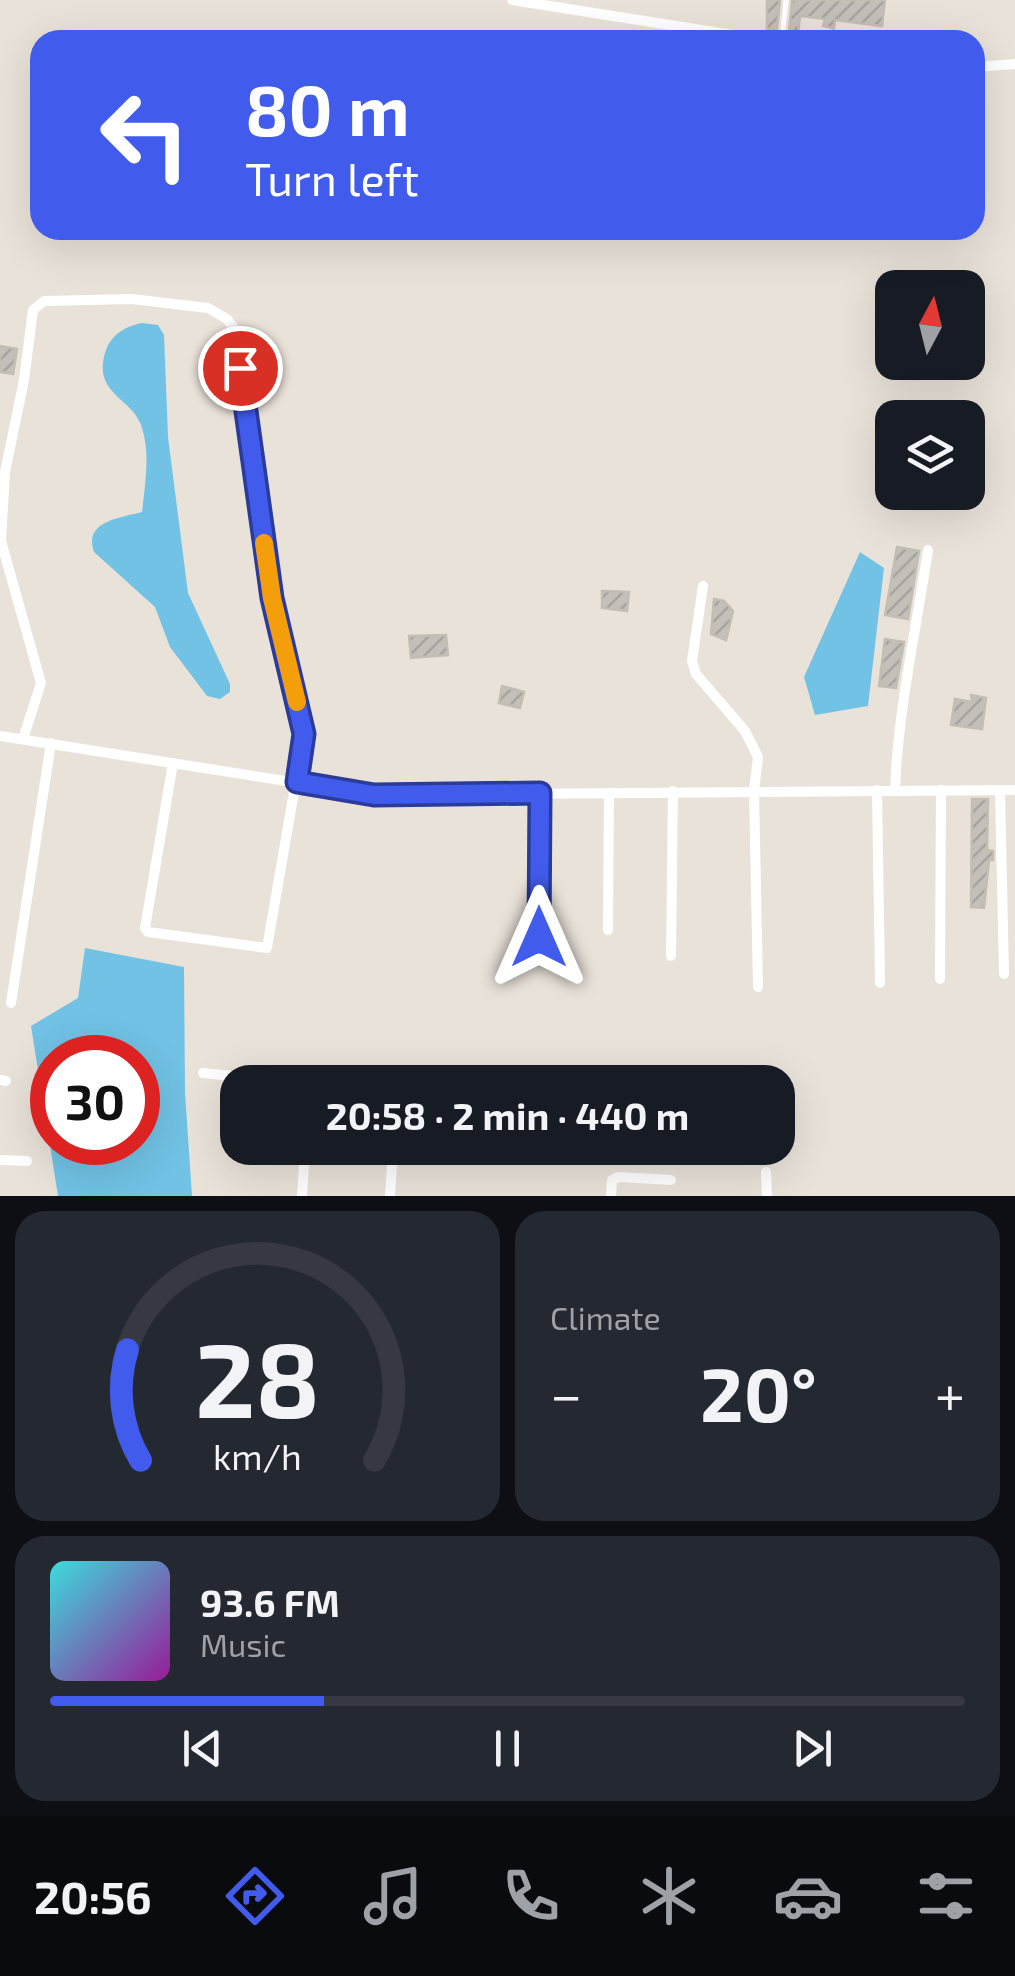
<!DOCTYPE html>
<meta charset="utf-8">
<style>
:root{--surface:#171b24;--page:#242831;--text:#f1f3f6;--muted:#9ea1a6;--line:#363941;--accent:#415bed}
body{margin:0;font-family:"Exo 2",sans-serif;background:var(--page);color:var(--text);height:100vh;display:flex;flex-direction:column;font-size:38px;white-space:nowrap}
*{box-sizing:border-box;margin:0}
p{font-size:32px;color:var(--muted)}
.icon{flex:none;width:55px;height:55px;fill:none;stroke:currentColor;stroke-width:2;stroke-linecap:round;stroke-linejoin:round}
.map{position:relative;height:1196px;overflow:hidden}
.panel{display:flex;flex-direction:column;gap:15px;padding:15px;background:#0d0f14;flex:1}
.panel>*{flex:none}
.top-card{position:absolute;left:30px;top:30px;width:955px;height:210px;border-radius:30px;box-shadow:0 10px 40px #0002;background:#415bed;color:#fff;overflow:hidden}
.needle{width:65px;rotate:7deg}
.buttons{position:absolute;left:875px;top:270px;display:grid;gap:20px}
.buttons a{display:grid;place-items:center;width:110px;height:110px;border-radius:20px;background:var(--surface);box-shadow:0 10px 40px #0002;font-size:50px}
.speed{position:absolute;left:30px;top:1035px;display:flex;gap:20px;font-size:50px;font-weight:700;text-align:center}
.speed>*{display:grid;place-content:center;width:130px;height:130px;border-radius:50%;background:var(--surface);box-shadow:0 10px 40px #0002;line-height:1}
.speed .limit{border:15px solid #d22;background:#fff;color:#111}
.pin{position:absolute;display:grid;place-items:center;width:85px;height:85px;color:#fff;margin:-42px;border:5px solid #fff;border-radius:50%;box-shadow:0 2px 10px #0007}
.me{position:absolute;width:110px;margin:-55px;rotate:0deg;stroke-linejoin:round;filter:drop-shadow(0 0 8px #0008)}
.turn{display:flex;align-items:center;gap:35px;height:210px;padding:0 50px;font-size:45px}
.turn .icon{width:130px;height:130px;stroke-width:2.5}
.turn b{display:block;font-size:70px;line-height:85px}
.big{font-size:75px;font-weight:700;line-height:1.1}
.panel .widget{flex:1;display:flex;flex-direction:column;justify-content:center;gap:15px;min-width:0;padding:0 35px;border-radius:30px;background:var(--page)}
.panel .dial{align-items:center;gap:0}
.dial svg{height:260px;overflow:visible;fill:none;stroke:var(--line);stroke-width:7;stroke-linecap:round;text-anchor:middle}
.dial text{fill:var(--text);stroke:none}
.song{display:flex;align-items:center;gap:30px}
.cover{width:120px;height:120px;border-radius:15px;background:linear-gradient(135deg,hsl(180 70% 55%),hsl(300 70% 35%))}
.played{height:10px;border-radius:5px;background:linear-gradient(90deg,var(--accent) 30%,var(--line) 30%)}
.keys{display:flex;justify-content:space-around;direction:ltr}
.heat{display:flex;justify-content:space-between;align-items:center;font-size:55px;direction:ltr}
.panel .tiles{flex:1;display:grid;gap:15px;grid-template-columns:1fr 1fr}
.widget:last-child{grid-column:span 2}
.trip{position:absolute;left:220px;top:1065px;width:575px;height:100px;border-radius:30px;background:var(--surface);box-shadow:0 10px 40px #0002;font-weight:700;line-height:100px;text-align:center}
.menu{display:flex;height:160px;justify-content:space-around;align-items:center;background:#090b0e;color:var(--muted)}
.menu .icon{width:70px;height:70px}
.menu .selected{color:var(--accent)}
.menu b{font-size:45px;color:var(--text)}
.map>svg:first-child{display:block}
</style>
<div class="map">
<svg width="1015" height="1196" viewBox="0 0 1015 1196">
<defs>
<pattern id="building-hatch" width="6" height="6" patternUnits="userSpaceOnUse" patternTransform="scale(2.5)"><rect width="6" height="6" fill="#c4bfb9"/><path d="M-1 1l2-2M0 6l6-6M5 7l2-2" fill="none" stroke="#a8a49f"/></pattern>
</defs>
<rect width="100%" height="100%" fill="#e9e2d9"/>
<!-- water -->
<path fill="#71c2e5" fill-rule="evenodd" d="M 142,323 L 158,325 L 164,335 L 168,437 L 188,593 L 230,684 L 230,692 L 220,699 L 207,696 L 170,647 L 155,607 L 94,552 C 83,521 120,518 142,512 C 145,483 151,453 141,425 C 131,397 91,393 106,350 C 113,333 125,327 142,323 Z
M 860,552 L 884,568 L 868,706 L 815,715 L 804,677 Z
M 85,948 L 184,967 L 185,1093 L 192,1196 L 58,1196 L 31,1026 L 78,998 ZM 52,1058 L 138,1058 L 138,1142 L 52,1142 Z"/>
<!-- building -->
<path fill="url(#building-hatch)" stroke="#c3beb3" stroke-width="2.5" d="M 767,0 L 780,0 L 777,29 L 767,29 Z
M 792,0 L 885,0 L 882,26 L 835,20 L 834,29 L 823,26 L 825,19 L 800,16 L 798,35 L 789,34 Z
M 0,346 L 17,349 L 13,374 L 0,372 Z
M 897,547 L 919,551 L 908,619 L 885,615 Z
M 602,591 L 629,592 L 627,611 L 602,608 Z
M 714,599 L 724,601 L 733,611 L 726,640 L 711,634 Z
M 446,635 L 448,655 L 411,658 L 409,636 Z
M 885,639 L 904,642 L 896,688 L 879,686 Z
M 502,686 L 524,692 L 520,708 L 499,703 Z
M 971,695 L 986,698 L 982,729 L 951,725 L 955,699 L 972,702 Z
M 972,799 L 988,799 L 987,850 L 993,851 L 993,860 L 989,860 L 984,908 L 971,907 Z"/>
<g fill="none" stroke-linecap="round" stroke-linejoin="round">
<!-- service -->
<path stroke="#fff" stroke-width="5" d="M 782,40 L 786,0"/>
<!-- minor -->
<path stroke="#fff" stroke-width="10" d="M 512,0 L 765,40
M 975,67 L 1015,64
M 703,586 L 692,661 L 696,674 L 745,731 L 758,757 L 754,791 L 758,987
M 0,736 L 375,795 L 1015,790
M 23,739 L 41,683 L 1,541 L 5,472 L 24,380 L 33,310 L 44,301 L 132,299 L 208,308 L 227,319 L 235,330 L 272,598 L 304,734 L 267,948 L 148,932 L 145,928 L 173,763
M 877,790 L 880,983
M 895,790 C 898,710 916,630 928,550
M 1000,790 L 1004,974
M 608,930 L 609,793
M 539,937 L 540,793
M 671,956 L 673,791
M 940,979 L 941,790
M 11,1003 L 51,743
M 203,1073 L 291,1082
M 0,1080 L 6,1081
M 0,1160 L 27,1161
M 766,1172 L 767,1196
M 302,1196 L 305,1148
M 390,1196 L 393,1148
M 611,1196 L 612,1180 L 618,1177 L 671,1180"/>
</g>
<g fill="none" stroke-linecap="round" stroke-linejoin="round">
<defs>
<path id="route" d="M 240,368 L 272,598 L 304,734 L 297,782 L 374,795 L 540,793 L 539,937"/>
</defs>
<!-- route casing -->
<use href="#route" stroke="#2a3b9a" stroke-width="25"/>
<!-- route -->
<use href="#route" stroke="#415bed" stroke-width="18"/>
<!-- slow -->
<path stroke="#f59e0b" stroke-width="18" d="M 264,543 L 272,598 L 297,702"/>
</g>
</svg>
<div class="buttons">
<a><svg class="needle" viewBox="-14 -14 28 28"><path d="M0-13l5 13h-10z" fill="#e53935"/><path d="M0 13l5-13h-10z" fill="#9ea1a6"/></svg></a>
<a><svg class="icon" aria-label="layers" viewBox="0 0 24 24"><path d="M12 4l9 5-9 5-9-5zM3 14l9 5 9-5"/></svg></a>
</div>
<div class="speed"><div class="limit">30</div></div>
<div class="pin" style="left:240px;top:368px;background:#d93025"><svg class="icon" aria-label="arrive" viewBox="0 0 24 24"><path d="M6 21V4h12l-3 4 3 4H6"/></svg></div>
<svg class="me" style="left:539px;top:937px" viewBox="-20 -20 40 40"><path d="M0-17L14 15 0 8-14 15z" fill="#415bed" stroke="#fff" stroke-width="4"/></svg>
<div class="trip">20:58 · 2 min · 440 m</div>
<div class="top-card">
<div class="turn"><svg class="icon" aria-label="left" viewBox="0 0 24 24"><path d="M17 20v-9H6M10 6l-5 5 5 5"/></svg><div><b>80 m</b>Turn left</div></div>
</div>
</div>
<section class="panel">
<div class="tiles">
<div class="widget dial"><svg viewBox="0 0 100 80">
<path d="M14 69A42 42 0 1 1 86 69"/>
<path d="M14 69A42 42 0 0 1 10 35" stroke="#415bed"/>
<text x="50" y="56" font-size="32" font-weight="700">28</text>
<text x="50" y="72" font-size="11">km/h</text>
</svg></div>
<div class="widget"><p>Climate</p>
<div class="heat"><a>−</a><b class="big">20°</b><a>+</a></div>
</div>
<div class="widget">
<div class="song"><i class="cover"></i><div><b>93.6 FM</b><p>Music</p></div></div>
<div class="played"></div>
<div class="keys"><svg class="icon" aria-label="previous" viewBox="0 0 24 24"><path d="M18 5L8 12l10 7zM5 5v14"/></svg><svg class="icon" aria-label="pause" viewBox="0 0 24 24"><path d="M8 5v14M16 5v14"/></svg><svg class="icon" aria-label="next" viewBox="0 0 24 24"><path d="M6 5l10 7-10 7zM19 5v14"/></svg></div>
</div>
</div>
</section>
<nav class="menu">
<b>20:56</b>
<svg class="icon selected" aria-label="directions" viewBox="0 0 24 24"><path d="M12 3l9 9-9 9-9-9zM9 14v-3h6M13 9l2 2-2 2"/></svg>
<svg class="icon" aria-label="music" viewBox="0 0 24 24"><path d="M9 18V5l10-2v13"/><circle cx="6" cy="18" r="3"/><circle cx="16" cy="16" r="3"/></svg>
<svg class="icon" aria-label="phone" viewBox="0 0 24 24"><path d="M5 4h4l2 5-3 2q2 4 5 5l2-3 5 2v4C11 20 4 13 5 4z"/></svg>
<svg class="icon" aria-label="climate" viewBox="0 0 24 24"><path d="M12 3v18M4 7l16 10M4 17L20 7"/></svg>
<svg class="icon" aria-label="car" viewBox="0 0 24 24"><path d="M5 17H2v-5l4-1 3-4h7l3 4 3 1v5h-3M9 17h6M6 11h13"/><circle cx="7" cy="17" r="2"/><circle cx="17" cy="17" r="2"/></svg>
<svg class="icon" aria-label="filters" viewBox="0 0 24 24"><path d="M4 7h16M4 17h16"/><circle cx="9" cy="7" r="2"/><circle cx="15" cy="17" r="2"/></svg>
</nav>
